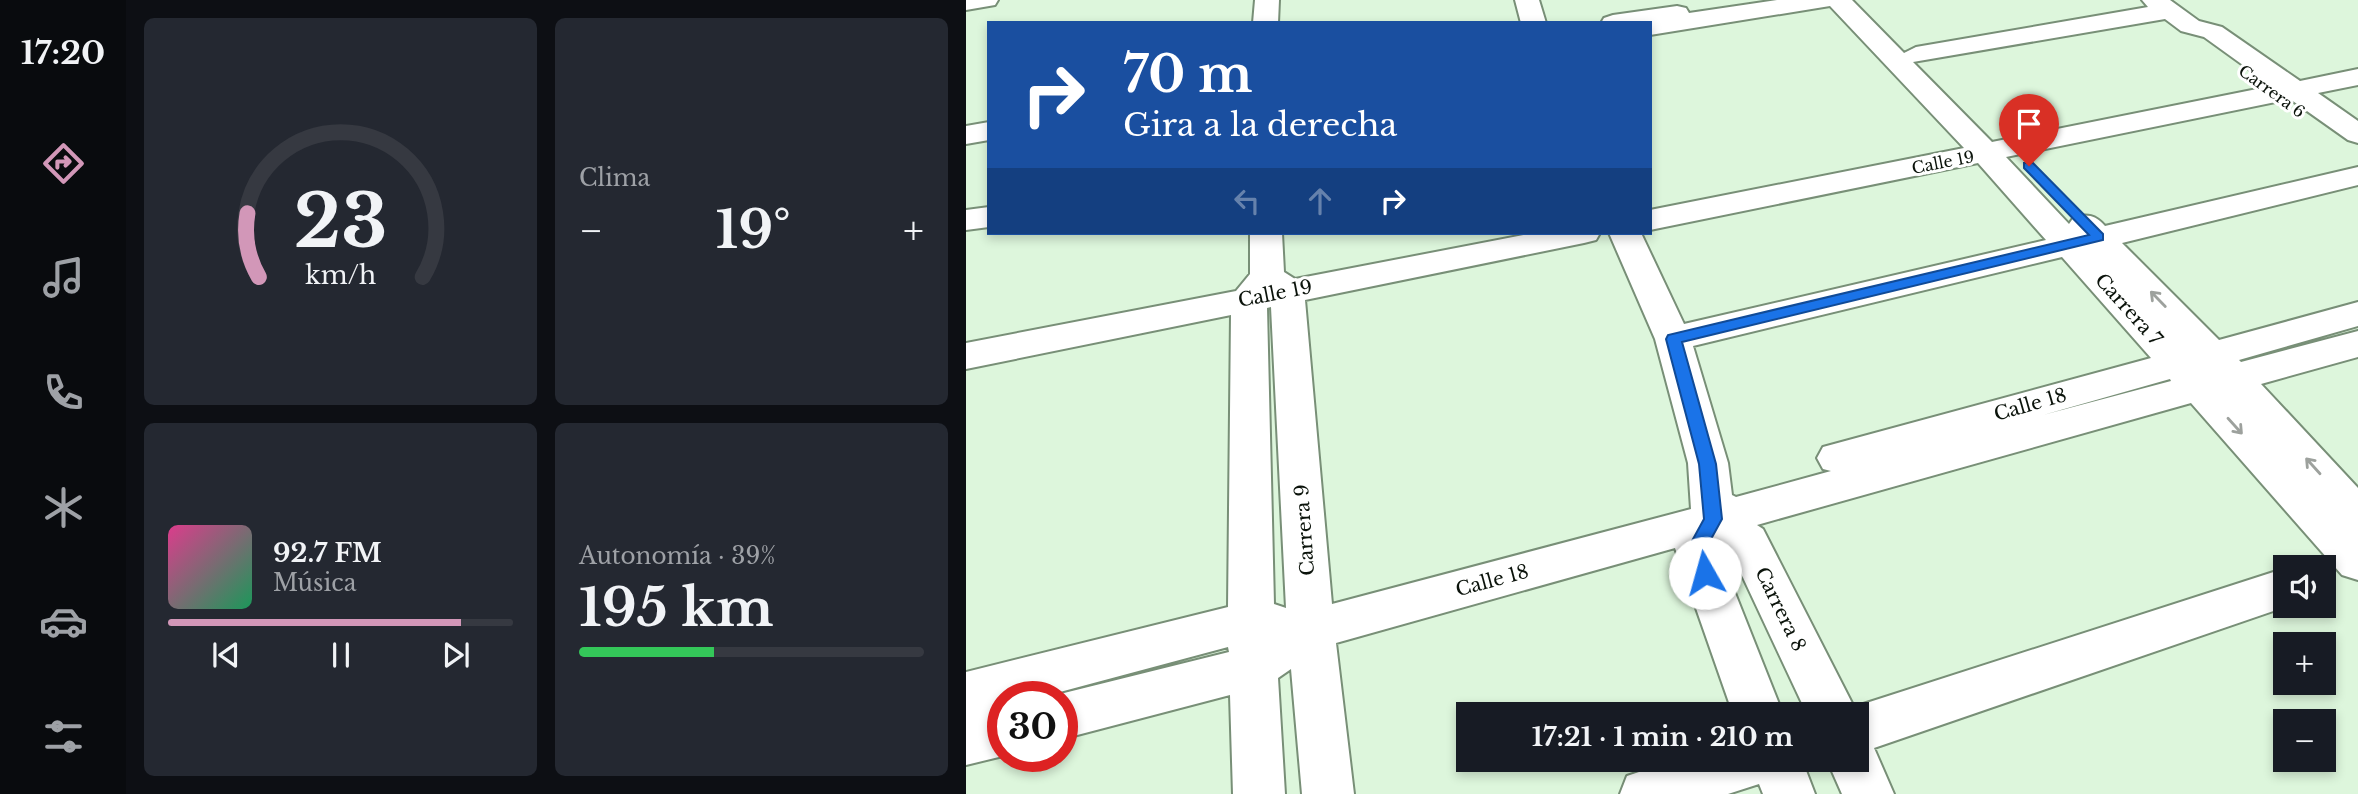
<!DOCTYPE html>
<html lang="es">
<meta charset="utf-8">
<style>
:root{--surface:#171b24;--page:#242831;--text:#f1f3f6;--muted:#9ea1a6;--line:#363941;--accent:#d297b8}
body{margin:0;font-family:"Libre Baskerville",serif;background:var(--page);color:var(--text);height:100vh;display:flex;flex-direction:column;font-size:26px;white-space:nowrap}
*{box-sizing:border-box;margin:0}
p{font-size:23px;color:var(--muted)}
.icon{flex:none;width:38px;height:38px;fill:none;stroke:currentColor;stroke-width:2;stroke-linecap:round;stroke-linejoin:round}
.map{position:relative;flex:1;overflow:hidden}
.sheet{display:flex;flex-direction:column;gap:18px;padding:18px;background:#0d0f14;width:840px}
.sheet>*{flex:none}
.top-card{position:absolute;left:21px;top:21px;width:665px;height:214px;border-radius:0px;box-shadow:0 4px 10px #0003;background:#1a4fa0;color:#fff;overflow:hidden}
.controls{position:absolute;left:1307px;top:555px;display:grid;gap:14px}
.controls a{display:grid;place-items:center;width:63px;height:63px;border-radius:0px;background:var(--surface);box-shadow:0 4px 10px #0003;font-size:35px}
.speed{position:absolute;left:21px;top:681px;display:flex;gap:14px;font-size:35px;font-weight:700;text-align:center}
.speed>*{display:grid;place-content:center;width:91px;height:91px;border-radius:50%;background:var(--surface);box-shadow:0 4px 10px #0003;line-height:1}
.speed .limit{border:10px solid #d22;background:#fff;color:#111}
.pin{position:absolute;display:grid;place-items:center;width:60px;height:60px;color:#fff;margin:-72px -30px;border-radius:50% 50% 50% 0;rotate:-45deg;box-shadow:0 0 7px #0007}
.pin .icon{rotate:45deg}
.me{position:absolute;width:77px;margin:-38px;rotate:353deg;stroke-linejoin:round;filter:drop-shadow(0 0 5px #0008)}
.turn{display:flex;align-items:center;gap:24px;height:147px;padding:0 21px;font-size:32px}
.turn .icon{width:91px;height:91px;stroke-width:2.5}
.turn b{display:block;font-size:49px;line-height:60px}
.lanes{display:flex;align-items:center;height:66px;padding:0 21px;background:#0003;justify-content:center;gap:35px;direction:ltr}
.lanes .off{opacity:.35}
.big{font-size:52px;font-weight:700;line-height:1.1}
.sheet .card{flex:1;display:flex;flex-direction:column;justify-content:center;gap:10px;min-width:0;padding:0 24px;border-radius:10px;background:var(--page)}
.sheet .dial{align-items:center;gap:0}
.dial svg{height:182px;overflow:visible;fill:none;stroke:var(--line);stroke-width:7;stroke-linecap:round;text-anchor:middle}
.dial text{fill:var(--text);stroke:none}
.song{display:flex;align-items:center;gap:21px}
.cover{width:84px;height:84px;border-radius:10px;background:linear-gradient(135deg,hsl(330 70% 55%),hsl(150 70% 35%))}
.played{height:7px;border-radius:4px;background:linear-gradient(90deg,var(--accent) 85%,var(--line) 85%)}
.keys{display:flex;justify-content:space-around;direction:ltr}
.heat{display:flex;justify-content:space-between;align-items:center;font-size:38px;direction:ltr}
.charge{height:10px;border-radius:5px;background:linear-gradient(90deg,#34c759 39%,var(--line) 0)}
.sheet .tiles{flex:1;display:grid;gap:18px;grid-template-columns:repeat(2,1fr)}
.trip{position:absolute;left:490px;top:702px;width:413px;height:70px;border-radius:0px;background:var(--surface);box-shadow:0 4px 10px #0003;font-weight:700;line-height:70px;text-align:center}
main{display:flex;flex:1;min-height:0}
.tab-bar{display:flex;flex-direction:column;width:126px;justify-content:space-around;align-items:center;background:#090b0e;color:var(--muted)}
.tab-bar .icon{width:49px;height:49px}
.tab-bar .current{color:var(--accent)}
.tab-bar b{font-size:32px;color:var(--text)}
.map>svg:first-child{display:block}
</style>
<main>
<nav class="tab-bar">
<b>17:20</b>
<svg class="icon current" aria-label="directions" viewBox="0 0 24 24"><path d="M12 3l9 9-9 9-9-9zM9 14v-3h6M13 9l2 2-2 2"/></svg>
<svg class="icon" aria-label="music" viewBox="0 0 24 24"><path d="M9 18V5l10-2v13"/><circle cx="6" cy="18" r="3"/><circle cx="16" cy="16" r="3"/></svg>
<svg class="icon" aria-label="phone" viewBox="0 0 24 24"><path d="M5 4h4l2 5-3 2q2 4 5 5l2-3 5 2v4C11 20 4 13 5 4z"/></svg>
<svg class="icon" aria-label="climate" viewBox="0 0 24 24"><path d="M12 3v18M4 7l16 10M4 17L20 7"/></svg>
<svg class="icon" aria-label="car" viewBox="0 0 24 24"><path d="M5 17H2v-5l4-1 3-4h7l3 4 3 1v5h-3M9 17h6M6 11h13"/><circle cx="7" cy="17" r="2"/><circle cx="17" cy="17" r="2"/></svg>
<svg class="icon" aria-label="filters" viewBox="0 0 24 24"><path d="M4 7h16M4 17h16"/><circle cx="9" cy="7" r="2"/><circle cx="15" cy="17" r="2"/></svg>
</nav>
<section class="sheet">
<div class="tiles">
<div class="card dial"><svg viewBox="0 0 100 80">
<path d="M14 69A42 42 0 1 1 86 69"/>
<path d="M14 69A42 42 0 0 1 9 41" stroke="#d297b8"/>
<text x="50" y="56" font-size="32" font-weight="700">23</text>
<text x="50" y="72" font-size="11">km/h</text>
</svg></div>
<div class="card"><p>Clima</p>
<div class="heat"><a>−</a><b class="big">19°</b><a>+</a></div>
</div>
<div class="card">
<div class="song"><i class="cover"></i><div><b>92.7 FM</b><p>Música</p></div></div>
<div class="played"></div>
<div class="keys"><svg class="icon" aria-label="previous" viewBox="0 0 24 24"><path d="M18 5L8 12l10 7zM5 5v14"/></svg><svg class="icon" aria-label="pause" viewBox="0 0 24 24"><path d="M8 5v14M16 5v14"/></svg><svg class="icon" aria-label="next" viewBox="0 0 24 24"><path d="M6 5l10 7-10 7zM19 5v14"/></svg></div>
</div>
<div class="card"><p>Autonomía · 39%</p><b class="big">195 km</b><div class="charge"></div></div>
</div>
</section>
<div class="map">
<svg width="1392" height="794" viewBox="0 0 1392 794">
<rect width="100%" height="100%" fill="#ddf6dc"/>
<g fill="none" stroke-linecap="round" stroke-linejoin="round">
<defs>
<path id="minor" d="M 0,0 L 32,0 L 29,5 L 0,10 Z
M 289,0 L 313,0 L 312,23 L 287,23 Z
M 549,0 L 573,0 L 580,23 L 555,23 Z
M 811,0 L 886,0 L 938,53 L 950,47 L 1182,7 L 1176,0 L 1204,0 L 1233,21 L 1256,27 L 1334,81 L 1392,69 L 1392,85 L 1352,93 L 1392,121 L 1392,143 L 1382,140 L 1324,99 L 1040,157 L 1103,224 L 1108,217 C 1122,214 1129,215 1139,226 L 1392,167 L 1392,185 L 1156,243 L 1253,340 L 1392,302 L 1392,326 L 1273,360 L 1275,362 L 1392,331 L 1392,357 L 1295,384 L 1392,488 L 1392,580 L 1376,575 L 1225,403 L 791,525 L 797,529 L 888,707 L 1320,568 L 1320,606 L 1322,606 L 908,748 L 928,794 L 876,794 L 861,760 L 891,760 L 891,714 L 841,714 L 766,554 L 754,546 L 752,550 L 817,714 L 767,714 L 709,548 L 370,643 L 388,794 L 336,794 L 325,669 L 312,678 L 319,794 L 267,794 L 264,695 L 96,739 L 96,696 L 86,696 L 263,652 L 262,647 L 79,696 L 37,696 L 37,708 L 25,711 L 37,708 L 37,756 L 0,765 L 0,672 L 262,607 L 265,315 L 0,369 L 0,343 L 270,291 L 284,274 L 284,233 L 316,233 L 318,272 L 329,279 L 568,233 L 634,233 L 630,240 L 618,243 L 339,300 L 366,604 L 725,509 L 722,463 L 689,339 L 643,233 L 675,233 L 718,324 L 1080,240 L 1012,163 L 684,230 L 684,210 L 998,148 L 864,6 L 684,35 L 684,23 L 635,23 L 638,18 L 647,15 L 711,6 L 720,8 L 723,13 ZM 1199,19 L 1215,31 L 1238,37 L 1306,86 L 1026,142 L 947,62 ZM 1096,257 L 1185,358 L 857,447 L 851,458 L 857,469 L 865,471 L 770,497 L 766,495 L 762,463 L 727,346 ZM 305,307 L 320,608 L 308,604 L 301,308 ZM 1204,379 L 1205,381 L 1077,415 Z
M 23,122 L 23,140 L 0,144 L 0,126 Z
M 23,207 L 23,227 L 0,230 L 0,210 Z
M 709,760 L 836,760 L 849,794 L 797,794 L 793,784 L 762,794 L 654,794 L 661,776 Z"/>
</defs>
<!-- minor casing -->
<use href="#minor" stroke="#788f77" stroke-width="4"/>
<!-- minor -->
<use href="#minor" fill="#fff" fill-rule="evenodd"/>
</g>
<!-- one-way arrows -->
<defs><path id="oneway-shaft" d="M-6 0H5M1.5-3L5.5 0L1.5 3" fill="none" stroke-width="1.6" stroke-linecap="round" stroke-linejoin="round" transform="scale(1.75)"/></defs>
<g stroke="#9da19d">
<use href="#oneway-shaft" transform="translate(1192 299) rotate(-134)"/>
<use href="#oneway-shaft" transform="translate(1269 426) rotate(48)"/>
<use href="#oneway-shaft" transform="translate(1347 466) rotate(-132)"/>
</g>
<!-- route -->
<path fill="#1a73e8" stroke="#114b97" stroke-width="2" d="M 1058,163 L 1067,163 L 1137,234 L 1137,240 L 716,342 L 750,464 L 756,519 L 739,550 L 748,573 L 746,579 L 733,579 L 721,550 L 738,519 L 733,464 L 700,339 L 702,335 L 1123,235 L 1058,168 Z"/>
<g text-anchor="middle" stroke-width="6" stroke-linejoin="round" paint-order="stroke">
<!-- far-street labels -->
<g font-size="16" fill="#0b130b" stroke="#fff">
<text transform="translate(1306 91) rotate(36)" y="6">Carrera 6</text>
<text transform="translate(977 162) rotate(-11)" y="6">Calle 19</text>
</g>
<!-- street labels -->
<g font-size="19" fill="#0b130b" stroke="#fff">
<text transform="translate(309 293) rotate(-11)" y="7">Calle 19</text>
<text transform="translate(1163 309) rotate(48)" y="7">Carrera 7</text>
<text transform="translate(1064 404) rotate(-16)" y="7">Calle 18</text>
<text transform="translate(338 530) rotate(-94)" y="7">Carrera 9</text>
<text transform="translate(526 580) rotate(-15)" y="7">Calle 18</text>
<text transform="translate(815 609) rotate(64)" y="7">Carrera 8</text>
</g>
</g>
</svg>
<div class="controls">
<a><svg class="icon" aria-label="sound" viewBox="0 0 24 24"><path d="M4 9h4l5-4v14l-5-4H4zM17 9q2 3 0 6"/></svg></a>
<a>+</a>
<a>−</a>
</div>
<div class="speed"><div class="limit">30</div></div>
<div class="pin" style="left:1063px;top:166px;background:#d93025"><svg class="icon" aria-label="arrive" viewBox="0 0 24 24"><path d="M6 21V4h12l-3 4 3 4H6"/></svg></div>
<svg class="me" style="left:739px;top:573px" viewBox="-20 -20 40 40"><circle r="19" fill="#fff"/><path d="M0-13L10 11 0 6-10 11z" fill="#1a73e8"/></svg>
<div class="trip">17:21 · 1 min · 210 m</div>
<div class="top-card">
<div class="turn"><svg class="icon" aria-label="right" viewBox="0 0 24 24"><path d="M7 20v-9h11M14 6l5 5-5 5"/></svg><div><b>70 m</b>Gira a la derecha</div></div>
<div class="lanes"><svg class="icon off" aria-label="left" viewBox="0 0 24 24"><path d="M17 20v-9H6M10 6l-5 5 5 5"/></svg><svg class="icon off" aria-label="ahead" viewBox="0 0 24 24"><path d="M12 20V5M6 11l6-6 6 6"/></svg><svg class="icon" aria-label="right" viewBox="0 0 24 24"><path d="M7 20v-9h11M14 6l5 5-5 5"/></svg></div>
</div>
</div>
</main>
